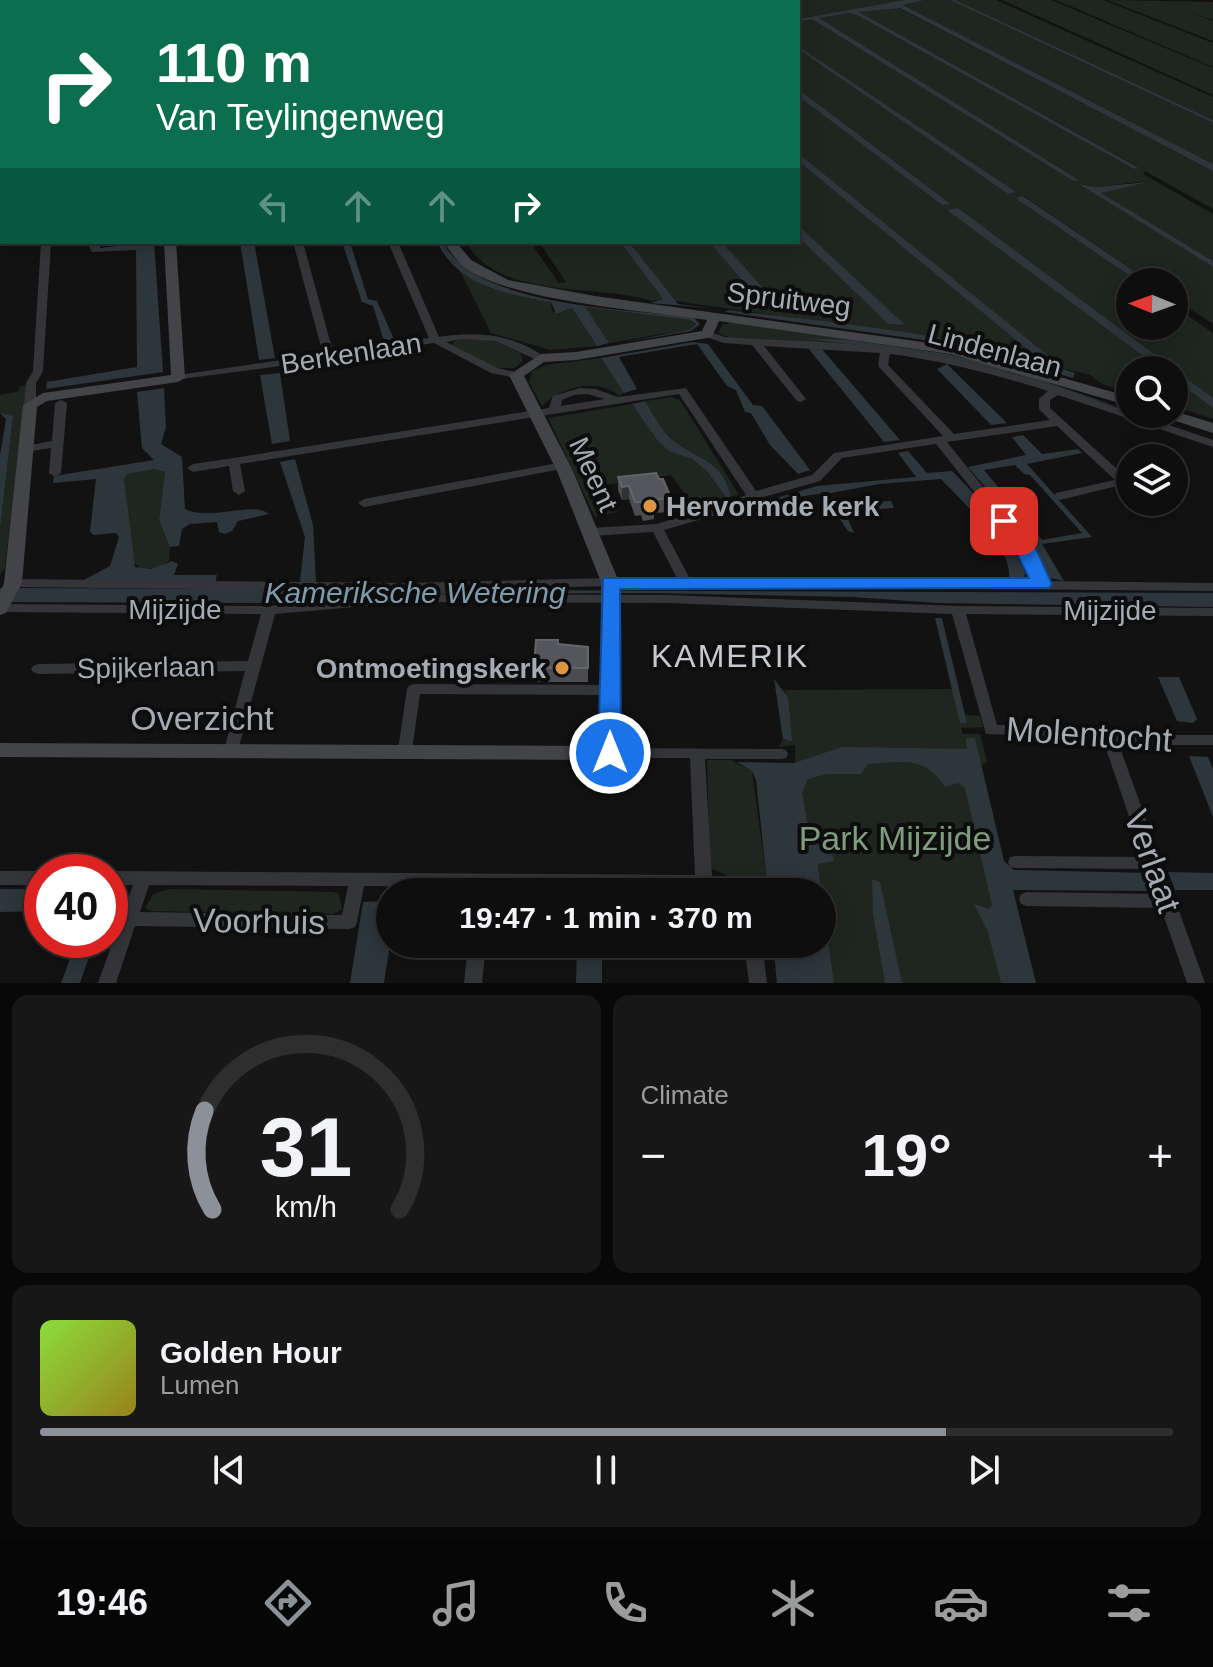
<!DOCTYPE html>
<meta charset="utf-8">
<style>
:root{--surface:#0e0e0e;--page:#171717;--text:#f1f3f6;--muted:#9b9c9e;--line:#2e2e2e;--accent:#8c9099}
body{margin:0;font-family:Arial,sans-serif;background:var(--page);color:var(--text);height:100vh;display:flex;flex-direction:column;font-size:30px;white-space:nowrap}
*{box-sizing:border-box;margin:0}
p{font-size:26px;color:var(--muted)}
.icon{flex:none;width:44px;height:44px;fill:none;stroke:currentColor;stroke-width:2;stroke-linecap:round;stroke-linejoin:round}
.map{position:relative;height:983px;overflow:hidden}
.sheet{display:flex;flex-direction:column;gap:12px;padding:12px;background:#080808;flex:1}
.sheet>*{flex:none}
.hud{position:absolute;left:0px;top:0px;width:800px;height:244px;box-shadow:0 4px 20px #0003,0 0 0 2px var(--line);background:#0b6e4f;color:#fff;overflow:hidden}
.needle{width:52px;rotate:271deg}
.controls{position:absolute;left:1116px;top:268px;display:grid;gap:16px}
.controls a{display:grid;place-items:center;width:72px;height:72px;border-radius:50%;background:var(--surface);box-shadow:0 4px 20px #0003,0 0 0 2px var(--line);font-size:40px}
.speed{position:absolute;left:24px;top:854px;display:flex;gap:16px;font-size:40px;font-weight:700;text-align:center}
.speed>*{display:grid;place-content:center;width:104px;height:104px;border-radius:50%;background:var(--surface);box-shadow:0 4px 20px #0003,0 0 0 2px var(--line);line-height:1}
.speed .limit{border:12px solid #d22;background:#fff;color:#111}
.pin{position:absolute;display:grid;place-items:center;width:68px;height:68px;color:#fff;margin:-34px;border-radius:16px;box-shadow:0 4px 12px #0006}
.me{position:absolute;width:88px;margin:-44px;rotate:0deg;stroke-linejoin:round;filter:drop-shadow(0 0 6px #0008)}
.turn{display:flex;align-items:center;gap:28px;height:168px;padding:0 24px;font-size:36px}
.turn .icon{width:104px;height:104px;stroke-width:2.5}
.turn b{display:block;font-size:56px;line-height:68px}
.lanes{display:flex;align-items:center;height:76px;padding:0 24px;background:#0003;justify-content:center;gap:40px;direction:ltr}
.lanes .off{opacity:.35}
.big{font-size:60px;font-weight:700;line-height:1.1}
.sheet .widget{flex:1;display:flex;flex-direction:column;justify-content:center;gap:12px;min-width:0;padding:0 28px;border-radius:16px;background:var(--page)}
.sheet .dial{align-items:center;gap:0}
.dial svg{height:208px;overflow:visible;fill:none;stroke:var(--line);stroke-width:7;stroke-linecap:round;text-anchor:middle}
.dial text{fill:var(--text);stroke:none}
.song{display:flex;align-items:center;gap:24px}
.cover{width:96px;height:96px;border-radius:12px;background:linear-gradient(135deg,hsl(90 70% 55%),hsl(50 70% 35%))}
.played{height:8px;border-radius:4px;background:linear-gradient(90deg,var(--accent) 80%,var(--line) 80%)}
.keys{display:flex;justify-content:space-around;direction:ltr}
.heat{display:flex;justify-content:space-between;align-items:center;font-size:44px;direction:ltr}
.sheet .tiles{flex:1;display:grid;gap:12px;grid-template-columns:1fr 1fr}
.widget:last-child{grid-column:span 2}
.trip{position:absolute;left:376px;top:878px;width:460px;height:80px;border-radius:40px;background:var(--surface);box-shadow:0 4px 20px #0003,0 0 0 2px var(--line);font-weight:700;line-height:80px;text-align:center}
.menu{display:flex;height:128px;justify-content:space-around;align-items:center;background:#060606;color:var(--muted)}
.menu .icon{width:56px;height:56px}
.menu .on{color:var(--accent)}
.menu b{font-size:36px;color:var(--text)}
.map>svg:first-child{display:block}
</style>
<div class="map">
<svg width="1213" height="983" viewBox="0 0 1213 983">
<rect width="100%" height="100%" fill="#121213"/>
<!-- green -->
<path fill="#1f261f" d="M 238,0 L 657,0 L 236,2 Z
M 671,0 L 904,0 L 798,19 L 798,2 L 658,2 Z
M 925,0 L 950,0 L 1213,123 L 1213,164 L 903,5 Z
M 955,0 L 996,0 L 1213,97 L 1213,120 Z
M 1002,0 L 1051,0 L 1213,68 L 1213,95 Z
M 1056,0 L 1103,0 L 1213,43 L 1213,67 Z
M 1107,0 L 1213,2 L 1213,20 L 1186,11 L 1213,21 L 1213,41 Z
M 897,7 L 1213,171 L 1213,209 L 1145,171 L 1143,174 L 1213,214 L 1213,261 L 1100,193 L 1146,181 L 1096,187 L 1080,184 L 1213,267 L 1213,324 L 1174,298 L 1174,282 L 1150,282 L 1024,196 L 1015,198 L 1139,282 L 1130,282 L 1130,326 L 1174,326 L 1174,306 L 1213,333 L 1213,398 L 958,208 L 948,210 L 1162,370 L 1130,370 L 1130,393 L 1102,384 L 1090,375 L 980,348 L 899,333 L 675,301 L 629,242 L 709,242 L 751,291 L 781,308 L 722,242 L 798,242 L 798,237 L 888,324 L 904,325 L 798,225 L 798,161 L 1034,355 L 1050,358 L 798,153 L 798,96 L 942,205 L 950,203 L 798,89 L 798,49 L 1008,194 L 1015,192 L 798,46 L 798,21 L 813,20 L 823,26 L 1073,181 L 1078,179 L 819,18 L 850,13 L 857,15 L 1134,169 L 1138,167 L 859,12 Z
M 466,242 L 530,242 L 559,283 L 566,282 L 539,242 L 620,242 L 663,299 L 652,301 C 598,283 499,301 466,242 Z
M 460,271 L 490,288 L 551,302 L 552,311 L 558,314 L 572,308 L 597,346 L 551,350 L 491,333 Z
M 584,307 L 690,320 L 696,325 L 691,329 L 609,343 Z
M 738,322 L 948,352 L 851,340 L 805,338 L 895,348 L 946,359 L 836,343 L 735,340 L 718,333 L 723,324 Z
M 464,339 L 492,340 L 520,353 L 523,361 L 515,368 L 496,368 L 451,346 L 456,340 Z
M 601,358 L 624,393 L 619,396 C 598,377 560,387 542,406 L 529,382 L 532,371 L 546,365 Z
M 1174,379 L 1213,408 L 1213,419 L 1174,406 Z
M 27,385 L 5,568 L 0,575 L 0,530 L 13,417 L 0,413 L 0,395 L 17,392 L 21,388 L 18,387 Z
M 671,397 L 680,400 L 739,495 L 731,496 C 721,459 702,462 675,442 C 662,432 653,414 645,401 Z
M 632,404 L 669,451 L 692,459 L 707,471 L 727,499 L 691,512 L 685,494 L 671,475 L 606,485 L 617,512 L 595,517 L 548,418 Z
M 155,469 L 165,472 L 159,520 L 170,547 L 169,561 L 159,567 L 142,570 L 133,561 L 124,479 L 126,474 Z
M 955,689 L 960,722 L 967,723 L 965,715 L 980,716 L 983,727 L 961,728 L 963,734 L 980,734 L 987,761 L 981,767 L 975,738 L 1016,983 L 828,983 L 822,939 L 822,892 L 816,892 L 796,795 L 795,745 L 779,747 L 783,739 L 786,741 L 788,697 L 784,690 Z
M 707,760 L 731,760 L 752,771 L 767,882 L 750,886 L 710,868 Z
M 170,889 L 333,892 L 339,894 L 342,909 L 333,914 L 151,911 L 145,908 L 153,894 Z"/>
<!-- water -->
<path fill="#2d363b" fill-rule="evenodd" d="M 925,0 L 903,5 L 1213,164 L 1213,171 L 900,8 L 859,12 L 1139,168 L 1134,169 L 857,15 L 850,13 L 819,18 L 1079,180 L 1073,181 L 823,26 L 813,20 L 798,21 L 798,19 L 904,0 Z
M 950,0 L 955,0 L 1213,120 L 1213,123 Z
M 798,46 L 1016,192 L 1008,194 L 798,49 Z
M 798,89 L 951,204 L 942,205 L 798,96 Z
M 798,153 L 1051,358 L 1034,355 L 798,161 Z
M 1148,182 L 1101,193 L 1213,261 L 1213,267 L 1079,184 L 1096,187 Z
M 1023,196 L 1150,282 L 1139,282 L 1015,198 Z
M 958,208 L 1213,398 L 1213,408 L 1174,379 L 1174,370 L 1162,370 L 947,210 Z
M 798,225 L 905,325 L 888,324 L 798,237 Z
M 87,242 L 100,242 L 100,248 L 154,242 L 163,372 L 46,389 L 47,382 L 137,367 L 136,250 L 92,252 Z
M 240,242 L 254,242 L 275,358 L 259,360 Z
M 342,242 L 350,242 L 368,299 L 377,301 L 394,339 L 384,341 L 373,306 L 362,302 Z
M 437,242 L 443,242 C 476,307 626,309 693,317 L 700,324 L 691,331 L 626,342 L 691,329 L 696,324 L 690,320 L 585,307 L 609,343 L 597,346 L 572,308 L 556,314 L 551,302 C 506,294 458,286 437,242 Z
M 620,242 L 629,242 L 678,304 L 711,308 L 650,303 L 663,299 Z
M 709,242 L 722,242 L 782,309 L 766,308 Z
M 728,310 C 843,324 966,334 1075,373 L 1073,378 L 952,344 L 725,312 Z
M 804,338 L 851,340 L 947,354 L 1012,370 L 1130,411 L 1011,373 L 947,357 Z
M 693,342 L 708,344 L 753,405 L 762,406 L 810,470 L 798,474 L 770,445 L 751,413 L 745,412 L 736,390 L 727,386 L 697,344 L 619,357 L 637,389 L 624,393 L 601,358 Z
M 808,348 L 821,348 L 900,440 L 884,442 Z
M 947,364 L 954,371 L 1007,423 L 991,425 L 937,369 Z
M 280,373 L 290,441 L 272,444 L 260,375 Z
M 164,388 L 166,427 L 161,444 L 182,457 L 185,509 C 210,522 253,500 269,514 L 238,521 L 232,531 L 225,534 L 219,532 L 217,522 L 190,524 L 182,529 L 179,546 L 170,547 L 159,520 L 165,472 L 155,469 L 127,474 L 124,479 L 135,567 L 151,569 L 172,561 L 178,564 L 174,575 L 217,575 L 215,583 L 82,581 L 110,566 L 119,537 L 116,533 L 93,535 L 90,531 L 96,479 L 53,483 L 54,476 L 154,460 L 142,448 L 137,392 Z
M 645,401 C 653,414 662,432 675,442 C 702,462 721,459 731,496 L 727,499 L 707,471 L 692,459 L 669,451 L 658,441 L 632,404 Z
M 0,413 L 13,416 L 0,530 L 0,455 L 6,419 Z
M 1023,435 L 1042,454 L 1078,449 L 1082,453 L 1027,464 L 1092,537 L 1042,544 L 1064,581 L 1049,578 C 1046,556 985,487 968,467 L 1026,455 L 1012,437 ZM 1015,465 L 1024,474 L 1030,475 L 1082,533 L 1042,540 L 984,470 Z
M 908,451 L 927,473 L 952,471 C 986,505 1005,529 1025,573 L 1024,580 L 1008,581 C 1018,553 960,499 941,479 L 879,484 L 831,493 L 830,497 L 841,503 L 891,501 L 894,508 L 845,512 L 854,533 L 848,531 L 824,496 L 818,494 L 763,502 L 817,486 L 916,477 L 898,453 Z
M 295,459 L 313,525 L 316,582 L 300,582 L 305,537 L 280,462 Z
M 0,588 L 1213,593 L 1213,607 L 937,603 L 853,597 L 652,593 L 407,594 L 261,603 L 0,602 Z
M 935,618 L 942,618 L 967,723 L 960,723 Z
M 1158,677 L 1179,677 L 1197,719 L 1193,723 L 1177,721 Z
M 774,679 L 788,697 L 792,741 L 783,739 Z
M 966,738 L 975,738 L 1004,861 L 1014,870 L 1149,873 L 1156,891 L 1013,890 L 1036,983 L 1001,983 L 988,932 L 974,904 L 989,909 L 992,905 L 965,788 L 958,783 L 945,787 C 925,755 902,762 868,764 L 861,774 L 826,774 L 808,779 L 802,793 L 811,843 L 830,845 L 834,861 L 818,864 L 821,892 L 768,892 L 756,780 L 752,771 L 737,762 L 794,763 L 842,747 L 967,749 Z
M 1189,756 L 1208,757 L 1213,769 L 1213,817 Z
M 1168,872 L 1213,873 L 1213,890 L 1175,890 Z
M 872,879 L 880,882 L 902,983 L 885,983 L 873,914 Z
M 0,889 L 42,889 L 42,911 L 0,912 Z
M 822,897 L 834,983 L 777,983 L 773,944 L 822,944 Z
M 390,901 L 390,944 L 384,983 L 350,983 L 363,902 Z
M 77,940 L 95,940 L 80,983 L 61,983 Z
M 577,944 L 602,944 L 602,983 L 576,983 Z"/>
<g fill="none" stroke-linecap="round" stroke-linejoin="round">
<!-- street -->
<path fill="#333538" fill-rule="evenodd" d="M 41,242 L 51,242 L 43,371 L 36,383 L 36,405 L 30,408 L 24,405 L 26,383 L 33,371 Z
M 293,242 L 303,242 L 333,352 L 429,338 L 388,242 L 398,242 L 439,337 C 477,331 514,334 546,358 L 541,361 L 537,360 L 495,341 L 463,339 L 446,342 L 498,368 L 520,373 L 521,375 L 516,378 L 491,373 L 434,343 L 334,358 L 329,361 L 325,360 L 174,380 L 173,378 L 178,375 L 323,354 Z
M 707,331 L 725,337 C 796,342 868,341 937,355 C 1003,368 1067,390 1130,412 L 1130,414 L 1137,414 L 1213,440 L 1213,447 L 1058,395 L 1050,400 L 1050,408 L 1130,481 L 1130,491 L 1121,485 L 1060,500 L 1054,496 L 1056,493 L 1115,480 L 1057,426 L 947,442 L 1024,538 L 1047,581 L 1213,583 L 1213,591 L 610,586 L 408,591 L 13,587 L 6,583 L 13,579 L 408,583 L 610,578 L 677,578 L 653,532 L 592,536 L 586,532 L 592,528 L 656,524 L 725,504 L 746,495 L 679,394 L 240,464 L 245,491 L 239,495 L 233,491 L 229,466 L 193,472 L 187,468 L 193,464 L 234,458 L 549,408 L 553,396 L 580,388 L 595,389 L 618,397 L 686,388 L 756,491 L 812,475 L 834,453 L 943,436 L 879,367 L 878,365 L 880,353 L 764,346 L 806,399 L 801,402 L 797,401 L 752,345 L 724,343 L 703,336 L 702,334 ZM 890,354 C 944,361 997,375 1048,391 L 1039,399 L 1039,409 L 1050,420 L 954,434 L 888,365 ZM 587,394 L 605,399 L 561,406 L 562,400 L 574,395 ZM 936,444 L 1014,542 L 1034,581 L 690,579 L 664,530 L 733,510 L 757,499 L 820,481 L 842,458 Z
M 61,400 L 67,403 L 61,473 L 55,477 L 49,473 L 51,448 L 25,452 L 19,449 L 25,446 L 52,441 L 55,403 Z
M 563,462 L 569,466 L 567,468 L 364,507 L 358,503 L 364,499 Z
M 1141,502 L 1154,502 L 1165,512 L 1159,516 L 1155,515 Z
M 412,594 L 668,595 L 958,606 L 1213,608 L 1213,616 L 966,614 L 997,725 L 1094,727 L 1112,735 L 1213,735 L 1213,745 L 1119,745 L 1205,983 L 1187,983 L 1161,908 L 1027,906 L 1021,904 L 1019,899 L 1021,894 L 1027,892 L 1156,894 L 1148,869 L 1016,868 L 1010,867 L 1008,862 L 1010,857 L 1016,856 L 1143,857 L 1104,743 L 1092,737 L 986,734 L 952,614 L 668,603 L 412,602 L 275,614 L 238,750 L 236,754 L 231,755 L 226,754 L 224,750 L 245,671 L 38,674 L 33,672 L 31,669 L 33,666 L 38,664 L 248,661 L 261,614 L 0,612 L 0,604 L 269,606 Z
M 414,684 L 610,685 L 615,686 L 617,690 L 615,694 L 610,695 L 420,694 L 412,750 L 410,754 L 405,755 L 400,754 L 398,750 L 407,689 L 409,686 Z
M 610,748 L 781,749 L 786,750 L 788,754 L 786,758 L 781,759 L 705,759 L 712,876 L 741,881 L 749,892 L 704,889 L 364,886 L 357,922 L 355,927 L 349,929 L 135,926 L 116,983 L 98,983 L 133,885 L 110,885 L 110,872 L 108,872 L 110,871 L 695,875 L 690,758 L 610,758 L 605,757 L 603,753 L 605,749 ZM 149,885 L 348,886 L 342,915 L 140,912 Z
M 0,871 L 42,871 L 44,872 L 42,872 L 42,885 L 0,885 Z
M 468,944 L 486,944 L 482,983 L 464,983 Z
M 744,944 L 762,944 L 767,983 L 749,983 Z"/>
<!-- secondary -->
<path fill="#424448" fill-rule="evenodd" d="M 210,0 L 218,0 L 219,2 L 211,2 Z
M 164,242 L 176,242 L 185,378 L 178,382 L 47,401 L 37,407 L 22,583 L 6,613 L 0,615 L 0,592 L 4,583 L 23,405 L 43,393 L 171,375 Z
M 444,242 L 456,242 L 471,260 L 508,280 L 595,296 L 951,346 L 1130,397 L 1130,406 L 950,354 L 719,321 L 712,337 L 707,338 L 576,360 L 544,362 L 524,376 L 573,471 L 619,582 L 620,753 L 617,758 L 610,760 L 0,757 L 0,743 L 600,746 L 601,582 L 557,471 L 509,375 L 541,354 L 576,352 L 702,331 L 707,320 C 648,311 506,301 463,266 C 456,260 449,250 444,242 Z
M 1174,411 L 1213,423 L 1213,433 L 1163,417 L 1161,414 L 1174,414 Z"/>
</g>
<!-- wall -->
<path fill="#4b4c50" d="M 618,477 L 659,479 L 671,498 L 670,512 L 654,513 L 654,519 L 643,521 L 641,515 L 635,516 L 629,499 L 622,500 L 618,490 Z
M 558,644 L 588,647 L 588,682 L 535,682 L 534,668 Z"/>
<!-- shaded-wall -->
<path fill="#303133" d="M 629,486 L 629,499 L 622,500 L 622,487 Z"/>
<!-- building -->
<path fill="#54565b" stroke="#616469" stroke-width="2" d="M 656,473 L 659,479 L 663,479 L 671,498 L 652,500 L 654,506 L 644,507 L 642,502 L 635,502 L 629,486 L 622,487 L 618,477 Z
M 536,640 L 558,640 L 558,644 L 588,647 L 588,668 L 534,668 Z"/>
<!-- route -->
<path fill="#1a73e8" stroke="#114b97" stroke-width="2" d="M 1004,515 C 1028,521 1042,564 1052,584 L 1049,588 L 620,589 L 621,753 L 610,761 L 602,758 L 598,753 L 603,578 L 1029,578 L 1012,543 L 995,521 Z"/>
<!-- markers -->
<g fill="#df953f" stroke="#0d0d0e" stroke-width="3">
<circle cx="650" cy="506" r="8"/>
<circle cx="562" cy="668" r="8"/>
</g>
<g text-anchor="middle" stroke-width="8" stroke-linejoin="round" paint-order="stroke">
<!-- street labels -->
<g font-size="28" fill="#a5abb3" stroke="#0d0d0e">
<text transform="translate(789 299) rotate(7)" y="10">Spruitweg</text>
<text transform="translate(995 350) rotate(15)" y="10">Lindenlaan</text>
<text transform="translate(351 353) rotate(-9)" y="10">Berkenlaan</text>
<text transform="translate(594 474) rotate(65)" y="10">Meent</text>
<text x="175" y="619">Mijzijde</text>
<text x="1110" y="620">Mijzijde</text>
<text transform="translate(146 667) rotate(-1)" y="10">Spijkerlaan</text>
</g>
<!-- poi labels -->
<g font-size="28" font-weight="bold" fill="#a5abb3" stroke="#0d0d0e" text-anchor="start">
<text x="666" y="516">Hervormde kerk</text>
<text x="546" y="678" text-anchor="end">Ontmoetingskerk</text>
</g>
<!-- water labels -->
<g font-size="30" font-style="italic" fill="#7f9bab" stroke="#0d0d0e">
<text x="415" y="603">Kameriksche Wetering</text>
</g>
<!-- quarter labels -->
<g font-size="32" letter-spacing="2" fill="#c5c9cf" stroke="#0d0d0e">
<text x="730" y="667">KAMERIK</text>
</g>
<!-- near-street labels -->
<g font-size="34" fill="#a5abb3" stroke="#0d0d0e">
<text x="202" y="730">Overzicht</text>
<text transform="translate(1089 734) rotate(4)" y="12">Molentocht</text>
<text transform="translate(1153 861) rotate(70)" y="12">Verlaat</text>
<text transform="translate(259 921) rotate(1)" y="12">Voorhuis</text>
</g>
<!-- near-park labels -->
<g font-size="34" fill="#7f9c7e" stroke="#0d0d0e">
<text x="895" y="850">Park Mijzijde</text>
</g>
</g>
</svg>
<div class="controls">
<a><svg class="needle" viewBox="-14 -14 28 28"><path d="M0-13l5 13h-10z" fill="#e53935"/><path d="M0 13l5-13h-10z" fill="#9b9c9e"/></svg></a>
<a><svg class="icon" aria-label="search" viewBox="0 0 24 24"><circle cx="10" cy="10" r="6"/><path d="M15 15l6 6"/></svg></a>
<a><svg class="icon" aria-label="layers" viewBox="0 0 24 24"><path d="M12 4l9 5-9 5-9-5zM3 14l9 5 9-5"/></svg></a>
</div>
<div class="speed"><div class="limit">40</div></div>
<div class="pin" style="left:1004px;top:521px;background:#d93025"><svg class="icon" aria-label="arrive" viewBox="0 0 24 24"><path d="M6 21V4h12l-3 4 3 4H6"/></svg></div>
<svg class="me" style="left:610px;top:753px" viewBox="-20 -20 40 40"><circle r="17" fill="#1a73e8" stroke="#fff" stroke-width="3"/><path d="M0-11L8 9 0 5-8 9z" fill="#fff"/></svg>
<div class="trip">19:47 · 1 min · 370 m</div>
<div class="hud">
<div class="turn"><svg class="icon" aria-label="right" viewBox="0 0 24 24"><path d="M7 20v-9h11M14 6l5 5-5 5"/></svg><div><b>110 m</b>Van Teylingenweg</div></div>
<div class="lanes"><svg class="icon off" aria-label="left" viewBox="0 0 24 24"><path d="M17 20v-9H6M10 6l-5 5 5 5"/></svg><svg class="icon off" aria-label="ahead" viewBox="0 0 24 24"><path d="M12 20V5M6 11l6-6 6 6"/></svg><svg class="icon off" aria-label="ahead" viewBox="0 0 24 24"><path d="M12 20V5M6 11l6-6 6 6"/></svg><svg class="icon" aria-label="right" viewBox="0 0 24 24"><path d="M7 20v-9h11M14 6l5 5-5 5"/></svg></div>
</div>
</div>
<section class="sheet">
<div class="tiles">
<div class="widget dial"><svg viewBox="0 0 100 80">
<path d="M14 69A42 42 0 1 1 86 69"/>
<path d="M14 69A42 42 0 0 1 11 31" stroke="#8c9099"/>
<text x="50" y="56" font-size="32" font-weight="700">31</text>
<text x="50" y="72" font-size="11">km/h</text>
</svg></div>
<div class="widget"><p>Climate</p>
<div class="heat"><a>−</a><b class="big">19°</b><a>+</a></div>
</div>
<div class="widget">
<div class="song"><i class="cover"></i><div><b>Golden Hour</b><p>Lumen</p></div></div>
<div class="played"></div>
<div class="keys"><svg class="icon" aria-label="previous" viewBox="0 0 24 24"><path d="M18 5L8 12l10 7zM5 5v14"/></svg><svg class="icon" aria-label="pause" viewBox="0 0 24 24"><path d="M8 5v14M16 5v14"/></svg><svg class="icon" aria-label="next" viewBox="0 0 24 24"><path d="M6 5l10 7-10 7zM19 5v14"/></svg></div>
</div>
</div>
</section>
<nav class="menu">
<b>19:46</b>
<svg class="icon on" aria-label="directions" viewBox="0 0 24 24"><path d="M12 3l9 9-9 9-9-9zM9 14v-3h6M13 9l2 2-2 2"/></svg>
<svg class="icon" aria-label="music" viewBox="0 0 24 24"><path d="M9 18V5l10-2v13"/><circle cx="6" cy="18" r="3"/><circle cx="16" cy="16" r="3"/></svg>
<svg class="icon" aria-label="phone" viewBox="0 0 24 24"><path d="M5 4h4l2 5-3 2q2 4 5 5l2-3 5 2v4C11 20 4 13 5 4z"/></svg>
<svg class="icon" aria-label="climate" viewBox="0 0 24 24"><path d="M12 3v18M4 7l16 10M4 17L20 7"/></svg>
<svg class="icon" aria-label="car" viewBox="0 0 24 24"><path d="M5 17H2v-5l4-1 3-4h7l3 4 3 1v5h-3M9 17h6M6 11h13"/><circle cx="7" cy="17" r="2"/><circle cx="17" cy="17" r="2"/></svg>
<svg class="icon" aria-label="filters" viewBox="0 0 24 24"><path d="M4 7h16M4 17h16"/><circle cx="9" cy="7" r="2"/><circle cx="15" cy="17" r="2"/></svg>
</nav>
